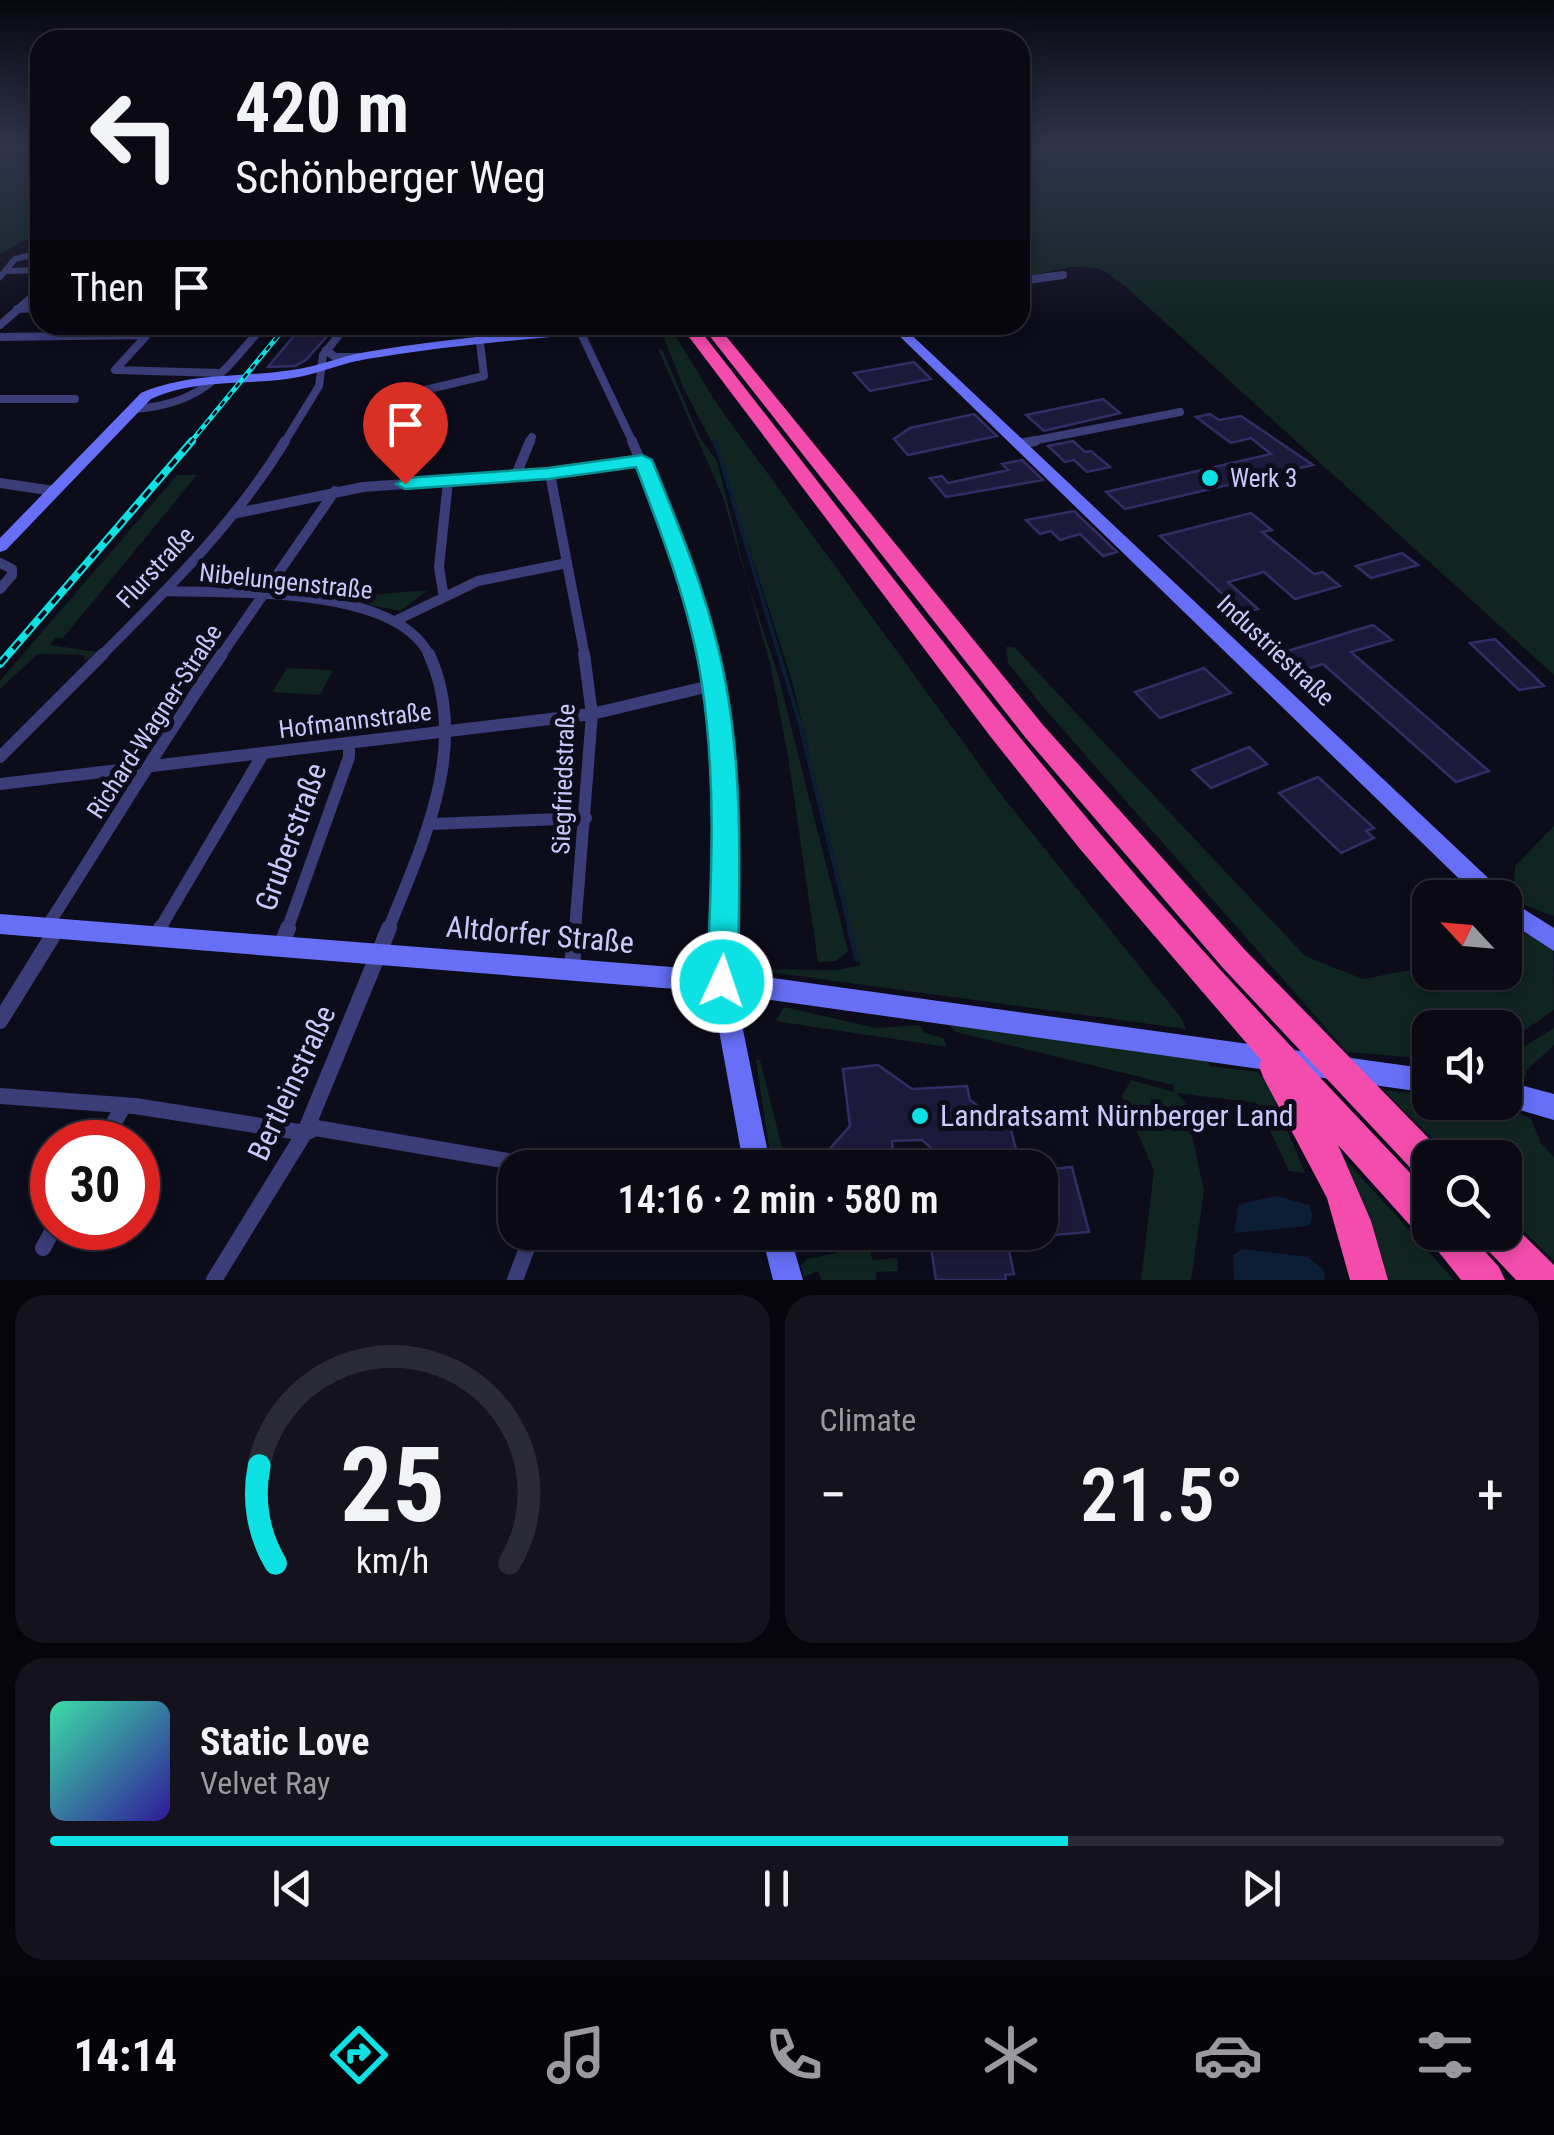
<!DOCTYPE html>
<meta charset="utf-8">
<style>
:root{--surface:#0a0914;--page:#13121d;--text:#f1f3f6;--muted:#999aa0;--line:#2a2a34;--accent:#0ee1e3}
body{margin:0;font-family:"Roboto Condensed",sans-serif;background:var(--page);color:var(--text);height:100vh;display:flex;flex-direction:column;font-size:38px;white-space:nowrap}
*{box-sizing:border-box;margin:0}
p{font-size:32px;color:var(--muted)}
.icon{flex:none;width:55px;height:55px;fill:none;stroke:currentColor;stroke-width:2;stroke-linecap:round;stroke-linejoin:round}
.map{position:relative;height:1280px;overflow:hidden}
.sheet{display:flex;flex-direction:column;gap:15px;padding:15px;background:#06050b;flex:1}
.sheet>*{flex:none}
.hud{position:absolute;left:30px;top:30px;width:1000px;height:305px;border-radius:30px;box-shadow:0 5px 15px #0003,0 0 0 2px var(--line);background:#0a0914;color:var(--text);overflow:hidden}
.needle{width:65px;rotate:296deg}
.controls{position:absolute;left:1412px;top:880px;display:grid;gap:20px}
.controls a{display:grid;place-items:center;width:110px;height:110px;border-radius:20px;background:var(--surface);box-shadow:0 5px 15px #0003,0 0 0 2px var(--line);font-size:50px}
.speed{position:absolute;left:30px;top:1120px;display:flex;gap:20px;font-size:50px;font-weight:700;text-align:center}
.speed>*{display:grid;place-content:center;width:130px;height:130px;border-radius:50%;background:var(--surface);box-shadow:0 5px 15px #0003,0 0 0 2px var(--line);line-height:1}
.speed .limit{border:15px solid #d22;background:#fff;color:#111}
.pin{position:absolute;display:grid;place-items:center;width:85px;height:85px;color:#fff;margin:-102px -42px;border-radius:50% 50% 50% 0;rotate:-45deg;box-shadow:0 0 10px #0007}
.pin .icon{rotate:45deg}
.me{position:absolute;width:110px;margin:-55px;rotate:3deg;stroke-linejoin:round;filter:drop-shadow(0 0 8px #0008)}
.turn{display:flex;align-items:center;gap:35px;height:210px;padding:0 40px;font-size:45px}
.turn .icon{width:130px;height:130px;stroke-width:2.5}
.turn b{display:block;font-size:70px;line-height:85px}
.then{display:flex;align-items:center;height:95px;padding:0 40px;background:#0003;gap:20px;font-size:38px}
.big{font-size:75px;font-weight:600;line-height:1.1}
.sheet .widget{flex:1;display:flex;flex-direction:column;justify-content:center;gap:15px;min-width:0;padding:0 35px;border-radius:30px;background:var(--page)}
.sheet .dial{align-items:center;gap:0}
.dial svg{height:260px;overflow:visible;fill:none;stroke:var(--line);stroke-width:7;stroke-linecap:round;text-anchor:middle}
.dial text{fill:var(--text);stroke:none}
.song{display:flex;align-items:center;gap:30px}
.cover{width:120px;height:120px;border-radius:15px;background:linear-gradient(135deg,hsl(160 70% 55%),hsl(250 70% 35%))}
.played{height:10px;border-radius:5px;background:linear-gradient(90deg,var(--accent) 70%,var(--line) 70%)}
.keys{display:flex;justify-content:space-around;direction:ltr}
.heat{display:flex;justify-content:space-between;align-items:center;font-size:55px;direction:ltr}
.sheet .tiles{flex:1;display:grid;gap:15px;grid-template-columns:1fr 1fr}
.widget:last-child{grid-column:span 2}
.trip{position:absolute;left:498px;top:1150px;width:560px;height:100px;border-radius:30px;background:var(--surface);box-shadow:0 5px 15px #0003,0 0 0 2px var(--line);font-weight:600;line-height:100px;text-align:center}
.menu{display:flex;height:160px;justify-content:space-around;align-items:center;background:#040408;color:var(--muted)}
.menu .icon{width:70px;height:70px}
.menu .current{color:var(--accent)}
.menu b{font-size:45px;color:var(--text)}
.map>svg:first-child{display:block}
</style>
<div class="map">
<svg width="1554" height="1280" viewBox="0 0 1554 1280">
<rect width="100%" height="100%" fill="#0d0c1b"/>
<!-- green -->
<path fill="#102422" d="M 1020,146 L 1554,146 L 1554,675 L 1126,287 C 1118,282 1107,271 1099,269 C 1072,262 1046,274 1020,278 Z
M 40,154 L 40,242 L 25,240 L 0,254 L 0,160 Z
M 659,325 L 669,325 L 717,404 L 1003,797 L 1182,1019 L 1186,1029 L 747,969 L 837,970 L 860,965 L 792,681 L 721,460 L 683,387 Z
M 658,349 L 662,349 L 700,438 L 717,461 L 748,584 L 778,675 L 848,951 L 836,961 L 818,962 L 788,756 L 770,663 L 723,497 Z
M 177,475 L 197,475 L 63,638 L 55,638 L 50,645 L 97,652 L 85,661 L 84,655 L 38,654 L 0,689 L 0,681 Z
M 428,590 L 400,611 L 345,600 L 345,597 Z
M 1006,647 L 1014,647 L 1305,956 L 1363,979 L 1430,966 L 1430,972 L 1505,972 L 1505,929 L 1511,926 L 1553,948 L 1554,1010 L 1505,1044 L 1505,1028 L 1430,1028 L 1430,1059 L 1347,1052 L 1043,707 L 1008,663 Z
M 287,668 L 333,670 L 320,695 L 272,692 Z
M 1554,826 L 1554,915 L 1553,916 L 1513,900 L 1515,866 Z
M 784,1007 L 876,1028 L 919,1025 L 925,1033 L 943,1038 L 947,1047 L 775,1021 Z
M 948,1024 L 1207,1060 L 1210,1066 L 1258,1072 L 1269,1086 L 1305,1173 L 1289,1171 L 1257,1103 L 1177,1093 L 1185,1102 L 1204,1191 L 1191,1280 L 1141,1280 L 1154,1171 L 1122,1096 L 1131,1080 L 1174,1092 L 1173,1085 L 956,1032 Z
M 1554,1028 L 1554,1045 L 1527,1070 L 1524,1081 L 1505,1077 L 1505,1058 Z
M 756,1060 L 760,1060 L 787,1167 L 772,1167 Z
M 1384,1090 L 1430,1096 L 1430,1102 L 1479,1103 L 1512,1110 L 1531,1119 L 1541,1143 L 1554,1157 L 1554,1261 L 1505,1213 L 1505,1158 L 1451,1157 Z
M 1335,1148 L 1454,1280 L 1378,1280 Z
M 870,1246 L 872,1260 L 897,1258 L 898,1271 L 876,1272 L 876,1280 L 822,1280 L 818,1271 L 804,1277 L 801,1266 L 807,1259 Z"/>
<!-- water -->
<path fill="#0b1e35" d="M 1277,1196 L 1309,1205 L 1313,1216 L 1309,1226 L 1234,1233 L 1239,1204 Z
M 1243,1249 L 1308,1257 L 1324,1270 L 1325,1280 L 1234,1280 L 1233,1255 Z"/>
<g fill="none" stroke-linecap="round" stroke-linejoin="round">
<!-- stream-far2 -->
<path stroke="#0b1e35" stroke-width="2.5" d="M 27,153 L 28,146
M 714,439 L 715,443"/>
<!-- stream-far1 -->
<path stroke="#0b1e35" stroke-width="4" d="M 715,441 L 800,724 L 850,930"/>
<!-- stream -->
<path stroke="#0b1e35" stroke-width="5" d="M 849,928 L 857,960"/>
</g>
<!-- building -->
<path fill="#1d193b" stroke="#332d65" stroke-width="2.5" d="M 303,325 L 336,326 L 306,360 L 295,366 L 268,367 Z
M 914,362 L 931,379 L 870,391 L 854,373 Z
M 1103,399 L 1120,413 L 1044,431 L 1026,415 Z
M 974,414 L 997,436 L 908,455 L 894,439 L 910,428 Z
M 1210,414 L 1219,420 L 1241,416 L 1313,465 L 1125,509 L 1106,492 L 1271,454 L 1251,438 L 1231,443 L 1196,417 Z
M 1073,441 L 1085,452 L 1091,451 L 1110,467 L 1087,472 L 1074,460 L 1065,462 L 1048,446 Z
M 1022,460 L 1043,480 L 946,497 L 930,478 L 942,476 L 948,483 L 1008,470 L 1002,464 Z
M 1074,511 L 1117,552 L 1103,556 L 1080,534 L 1060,540 L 1051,531 L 1040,534 L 1026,520 Z
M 1251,513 L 1272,530 L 1262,532 L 1314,574 L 1323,572 L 1340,586 L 1295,599 L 1264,572 L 1228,582 L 1258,609 L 1243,613 L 1160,536 Z
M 1402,553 L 1418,565 L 1371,578 L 1356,566 Z
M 1373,625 L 1392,640 L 1351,652 L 1489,771 L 1456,782 L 1323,664 L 1291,674 L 1271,656 Z
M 1495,639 L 1544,686 L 1519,690 L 1470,643 Z
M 1204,668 L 1231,693 L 1160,718 L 1135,692 Z
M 1249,747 L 1267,764 L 1211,788 L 1192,770 Z
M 1318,777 L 1374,828 L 1366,831 L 1374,838 L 1341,853 L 1279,793 Z
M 878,1065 L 912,1089 L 967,1086 L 970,1100 L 1011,1130 L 1017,1153 L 1034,1168 L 948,1168 L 947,1162 L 922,1140 L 892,1141 L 895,1168 L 828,1168 L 826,1153 L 850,1126 L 843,1069 Z
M 1072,1167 L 1089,1232 L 1054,1235 L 1040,1224 L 1040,1170 Z
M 936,1232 L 1005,1232 L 1014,1274 L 1005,1275 L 1006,1280 L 936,1280 L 930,1241 Z"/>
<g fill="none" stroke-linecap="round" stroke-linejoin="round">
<!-- street-far4 -->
<path stroke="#3a3d77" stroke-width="6" d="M 7,271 L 40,270
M 0,277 L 15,259 L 40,253
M 1049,277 L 1063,275"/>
<!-- street-far3 -->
<path stroke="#3a3d77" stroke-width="8" d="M 1020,281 L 1063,275
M 17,309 L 40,308
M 0,325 L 40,290
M 577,325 L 633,443
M 0,337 L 147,335 L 115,370 L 220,373
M 326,350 L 335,357 L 358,357
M 0,399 L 75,399
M 134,409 C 204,404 221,374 264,325
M 413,417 L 427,417 L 425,423 L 410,423 L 425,390 L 484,376 L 480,342
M 284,443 L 319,386 L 323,355 L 347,325
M 529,443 L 532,437
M 1022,443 L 1180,412"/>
<!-- street-far2 -->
<path stroke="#3a3d77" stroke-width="10" d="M 632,441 L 680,554 L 706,657
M 1019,444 L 1035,441
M 550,474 L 585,657
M 516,475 L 530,441
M 0,483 L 54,491
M 233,514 L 363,487 L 550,474 L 642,461
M 0,563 L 12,569 L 12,575 L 0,589
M 166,591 C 233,594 398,585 430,657
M 443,592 L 439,567 L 448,481
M 397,620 L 478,581 L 567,563
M 100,657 C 167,590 236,522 285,441
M 220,657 L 335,491"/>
<!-- street-far1 -->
<path stroke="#3a3d77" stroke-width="12" d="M 706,654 L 721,766 L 723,930
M 0,757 L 103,654
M 0,784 L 592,714 L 714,685
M 431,824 L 586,818
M 46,928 C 105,837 160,743 222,654
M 159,930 L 263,754
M 287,930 L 349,757 L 349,743
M 388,930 C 422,845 471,746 429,654
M 575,930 L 592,714 L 584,654"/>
<!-- street -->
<path stroke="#3a3d77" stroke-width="16" d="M 155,938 L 161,928
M 281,947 L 288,928
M 572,969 L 575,928
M 722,982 L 724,928
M 0,1021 L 57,929
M 0,1096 L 135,1106 L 305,1133 L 316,1128 L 548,1168
M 103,1142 L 124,1105
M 43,1248 L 54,1228
M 214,1280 L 305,1132 L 389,928
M 515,1280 L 533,1232"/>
<!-- secondary -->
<path fill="#666ff6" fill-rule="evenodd" d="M 610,325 L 662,325 L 656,329 C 560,336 463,343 367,359 C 342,363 318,374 293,378 C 244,386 197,378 151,399 L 6,550 L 0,552 L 0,538 L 141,393 C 191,372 240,378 292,370 C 317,367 341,356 366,352 C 447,338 529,332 610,325 Z
M 888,325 L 901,325 L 1502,891 L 1505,898 L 1479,898 Z
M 1509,900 L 1554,928 L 1554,951 L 1505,919 L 1505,901 Z
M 0,914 L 722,971 L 1430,1069 L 1430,1093 L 736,995 L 771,1168 L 744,1168 L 712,992 L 0,934 Z
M 1505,1081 L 1554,1094 L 1554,1120 L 1496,1103 L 1505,1102 Z
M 761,1232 L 789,1232 L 803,1280 L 773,1280 Z"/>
<!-- highway -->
<path fill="#f44cac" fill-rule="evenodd" d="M 680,325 L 696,325 C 828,494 958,666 1097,830 C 1203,955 1317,1074 1430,1194 L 1430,1232 L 1467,1232 L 1499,1267 L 1505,1280 L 1461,1280 L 1426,1236 L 1417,1233 L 1338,1145 L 1371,1221 L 1388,1280 L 1350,1280 L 1327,1198 L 1263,1077 L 1259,1066 L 1261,1060 L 1080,849 L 990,736 Z
M 701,325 L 717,325 L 1043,725 L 1245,950 L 1442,1152 L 1445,1158 L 1430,1158 L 1430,1181 L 1418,1176 L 1223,968 L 1025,737 Z
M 1505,1217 L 1554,1265 L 1554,1280 L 1516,1280 L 1483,1245 L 1478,1232 L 1505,1232 Z"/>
<defs>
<path id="rail-far1" d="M 190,443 L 287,325"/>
<path id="rail" d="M 0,664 L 192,441"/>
</defs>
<!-- rail-far1 casing -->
<use href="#rail-far1" stroke="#0ee1e3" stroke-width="5"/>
<!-- rail casing -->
<use href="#rail" stroke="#0ee1e3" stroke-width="8"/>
<!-- rail-far1 -->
<use href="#rail-far1" stroke="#0d0c1b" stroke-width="2.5" stroke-dasharray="6" stroke-linecap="butt"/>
<!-- rail -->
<use href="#rail" stroke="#0d0c1b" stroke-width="4" stroke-dasharray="10" stroke-linecap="butt"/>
</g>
<!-- sky -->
<linearGradient id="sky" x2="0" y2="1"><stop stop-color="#07070f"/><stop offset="0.45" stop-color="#2f344a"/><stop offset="1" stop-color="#2f344a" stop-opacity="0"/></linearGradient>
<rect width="1554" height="325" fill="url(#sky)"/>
<!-- route -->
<path fill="#0ee1e3" stroke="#099294" stroke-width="2.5" d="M 642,455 L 652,460 C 682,533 712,607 726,685 C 744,783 739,883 738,982 L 733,992 L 722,996 L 711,992 L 707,982 C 711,884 717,784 702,685 C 691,610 663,537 636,467 L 548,479 L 405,489 L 396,484 L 405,478 L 548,468 Z"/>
<!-- markers -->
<g fill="#0ee1e3" stroke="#0d0c1b" stroke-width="4">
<circle cx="1210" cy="478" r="10"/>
<circle cx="920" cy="1116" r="10"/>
</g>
<g text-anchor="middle" stroke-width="10" stroke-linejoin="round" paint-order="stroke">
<!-- poi labels -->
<g font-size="25" fill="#cac9fc" stroke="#0d0c1b" text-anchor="start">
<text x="1230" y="487">Werk 3</text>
</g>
<!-- street labels -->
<g font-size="25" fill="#cac9fc" stroke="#0d0c1b">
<text transform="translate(155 567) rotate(-47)" y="9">Flurstraße</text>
<text transform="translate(286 581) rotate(6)" y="9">Nibelungenstraße</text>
<text transform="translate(1276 650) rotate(43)" y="9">Industriestraße</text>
<text transform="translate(355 720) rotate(-7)" y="9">Hofmannstraße</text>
<text transform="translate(154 721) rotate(-57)" y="9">Richard-Wagner-Straße</text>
<text transform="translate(563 779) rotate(-88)" y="9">Siegfriedstraße</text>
</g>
<!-- near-street labels -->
<g font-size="30" fill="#cac9fc" stroke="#0d0c1b">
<text transform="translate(291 837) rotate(-70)" y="10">Gruberstraße</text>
<text transform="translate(540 935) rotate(5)" y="10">Altdorfer Straße</text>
<text transform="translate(292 1083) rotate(-65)" y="10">Bertleinstraße</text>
</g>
<!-- near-poi labels -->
<g font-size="30" fill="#cac9fc" stroke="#0d0c1b" text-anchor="start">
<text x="940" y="1126">Landratsamt Nürnberger Land</text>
</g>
</g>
</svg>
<div class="controls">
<a><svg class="needle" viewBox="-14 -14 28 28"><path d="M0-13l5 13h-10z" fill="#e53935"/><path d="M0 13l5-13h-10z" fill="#999aa0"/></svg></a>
<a><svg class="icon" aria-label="sound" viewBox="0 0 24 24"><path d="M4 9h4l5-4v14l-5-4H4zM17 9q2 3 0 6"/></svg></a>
<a><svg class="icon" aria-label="search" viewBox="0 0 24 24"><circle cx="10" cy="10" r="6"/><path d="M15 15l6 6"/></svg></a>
</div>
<div class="speed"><div class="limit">30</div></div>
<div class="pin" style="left:405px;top:484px;background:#d93025"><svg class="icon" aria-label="arrive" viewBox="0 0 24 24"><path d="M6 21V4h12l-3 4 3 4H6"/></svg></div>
<svg class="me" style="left:722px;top:982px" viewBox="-20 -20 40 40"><circle r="17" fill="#0ee1e3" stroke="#fff" stroke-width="3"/><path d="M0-11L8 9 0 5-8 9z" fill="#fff"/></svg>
<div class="trip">14:16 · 2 min · 580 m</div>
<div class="hud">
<div class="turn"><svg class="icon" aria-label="left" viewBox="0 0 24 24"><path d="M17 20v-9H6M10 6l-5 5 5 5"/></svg><div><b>420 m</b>Schönberger Weg</div></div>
<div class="then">Then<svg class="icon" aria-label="arrive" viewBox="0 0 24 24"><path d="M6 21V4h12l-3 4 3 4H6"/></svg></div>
</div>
</div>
<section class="sheet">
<div class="tiles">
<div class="widget dial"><svg viewBox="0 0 100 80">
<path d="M14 69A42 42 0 1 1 86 69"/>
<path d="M14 69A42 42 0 0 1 9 39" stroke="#0ee1e3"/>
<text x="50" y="56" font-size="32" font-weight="700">25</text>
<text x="50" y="72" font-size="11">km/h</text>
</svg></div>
<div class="widget"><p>Climate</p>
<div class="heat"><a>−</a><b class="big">21.5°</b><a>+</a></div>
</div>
<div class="widget">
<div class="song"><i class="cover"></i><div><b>Static Love</b><p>Velvet Ray</p></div></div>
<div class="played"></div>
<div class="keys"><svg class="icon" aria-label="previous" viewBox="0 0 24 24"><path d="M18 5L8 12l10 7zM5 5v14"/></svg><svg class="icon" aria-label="pause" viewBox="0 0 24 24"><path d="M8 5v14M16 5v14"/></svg><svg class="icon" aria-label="next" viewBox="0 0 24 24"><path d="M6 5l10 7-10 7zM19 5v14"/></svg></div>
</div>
</div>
</section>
<nav class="menu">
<b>14:14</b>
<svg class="icon current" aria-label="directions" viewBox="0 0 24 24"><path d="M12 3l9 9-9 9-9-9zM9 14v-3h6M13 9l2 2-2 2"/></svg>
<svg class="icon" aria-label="music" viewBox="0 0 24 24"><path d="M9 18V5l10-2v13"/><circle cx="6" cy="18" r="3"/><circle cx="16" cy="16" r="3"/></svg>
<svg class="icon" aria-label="phone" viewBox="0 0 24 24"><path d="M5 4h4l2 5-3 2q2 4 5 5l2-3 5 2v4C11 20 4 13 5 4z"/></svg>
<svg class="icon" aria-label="climate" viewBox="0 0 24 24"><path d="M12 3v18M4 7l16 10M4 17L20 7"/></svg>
<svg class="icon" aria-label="car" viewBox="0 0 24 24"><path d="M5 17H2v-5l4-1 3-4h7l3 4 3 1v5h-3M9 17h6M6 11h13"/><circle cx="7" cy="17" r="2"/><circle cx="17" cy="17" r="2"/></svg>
<svg class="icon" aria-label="filters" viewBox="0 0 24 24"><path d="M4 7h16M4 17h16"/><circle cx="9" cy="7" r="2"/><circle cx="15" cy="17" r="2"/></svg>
</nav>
